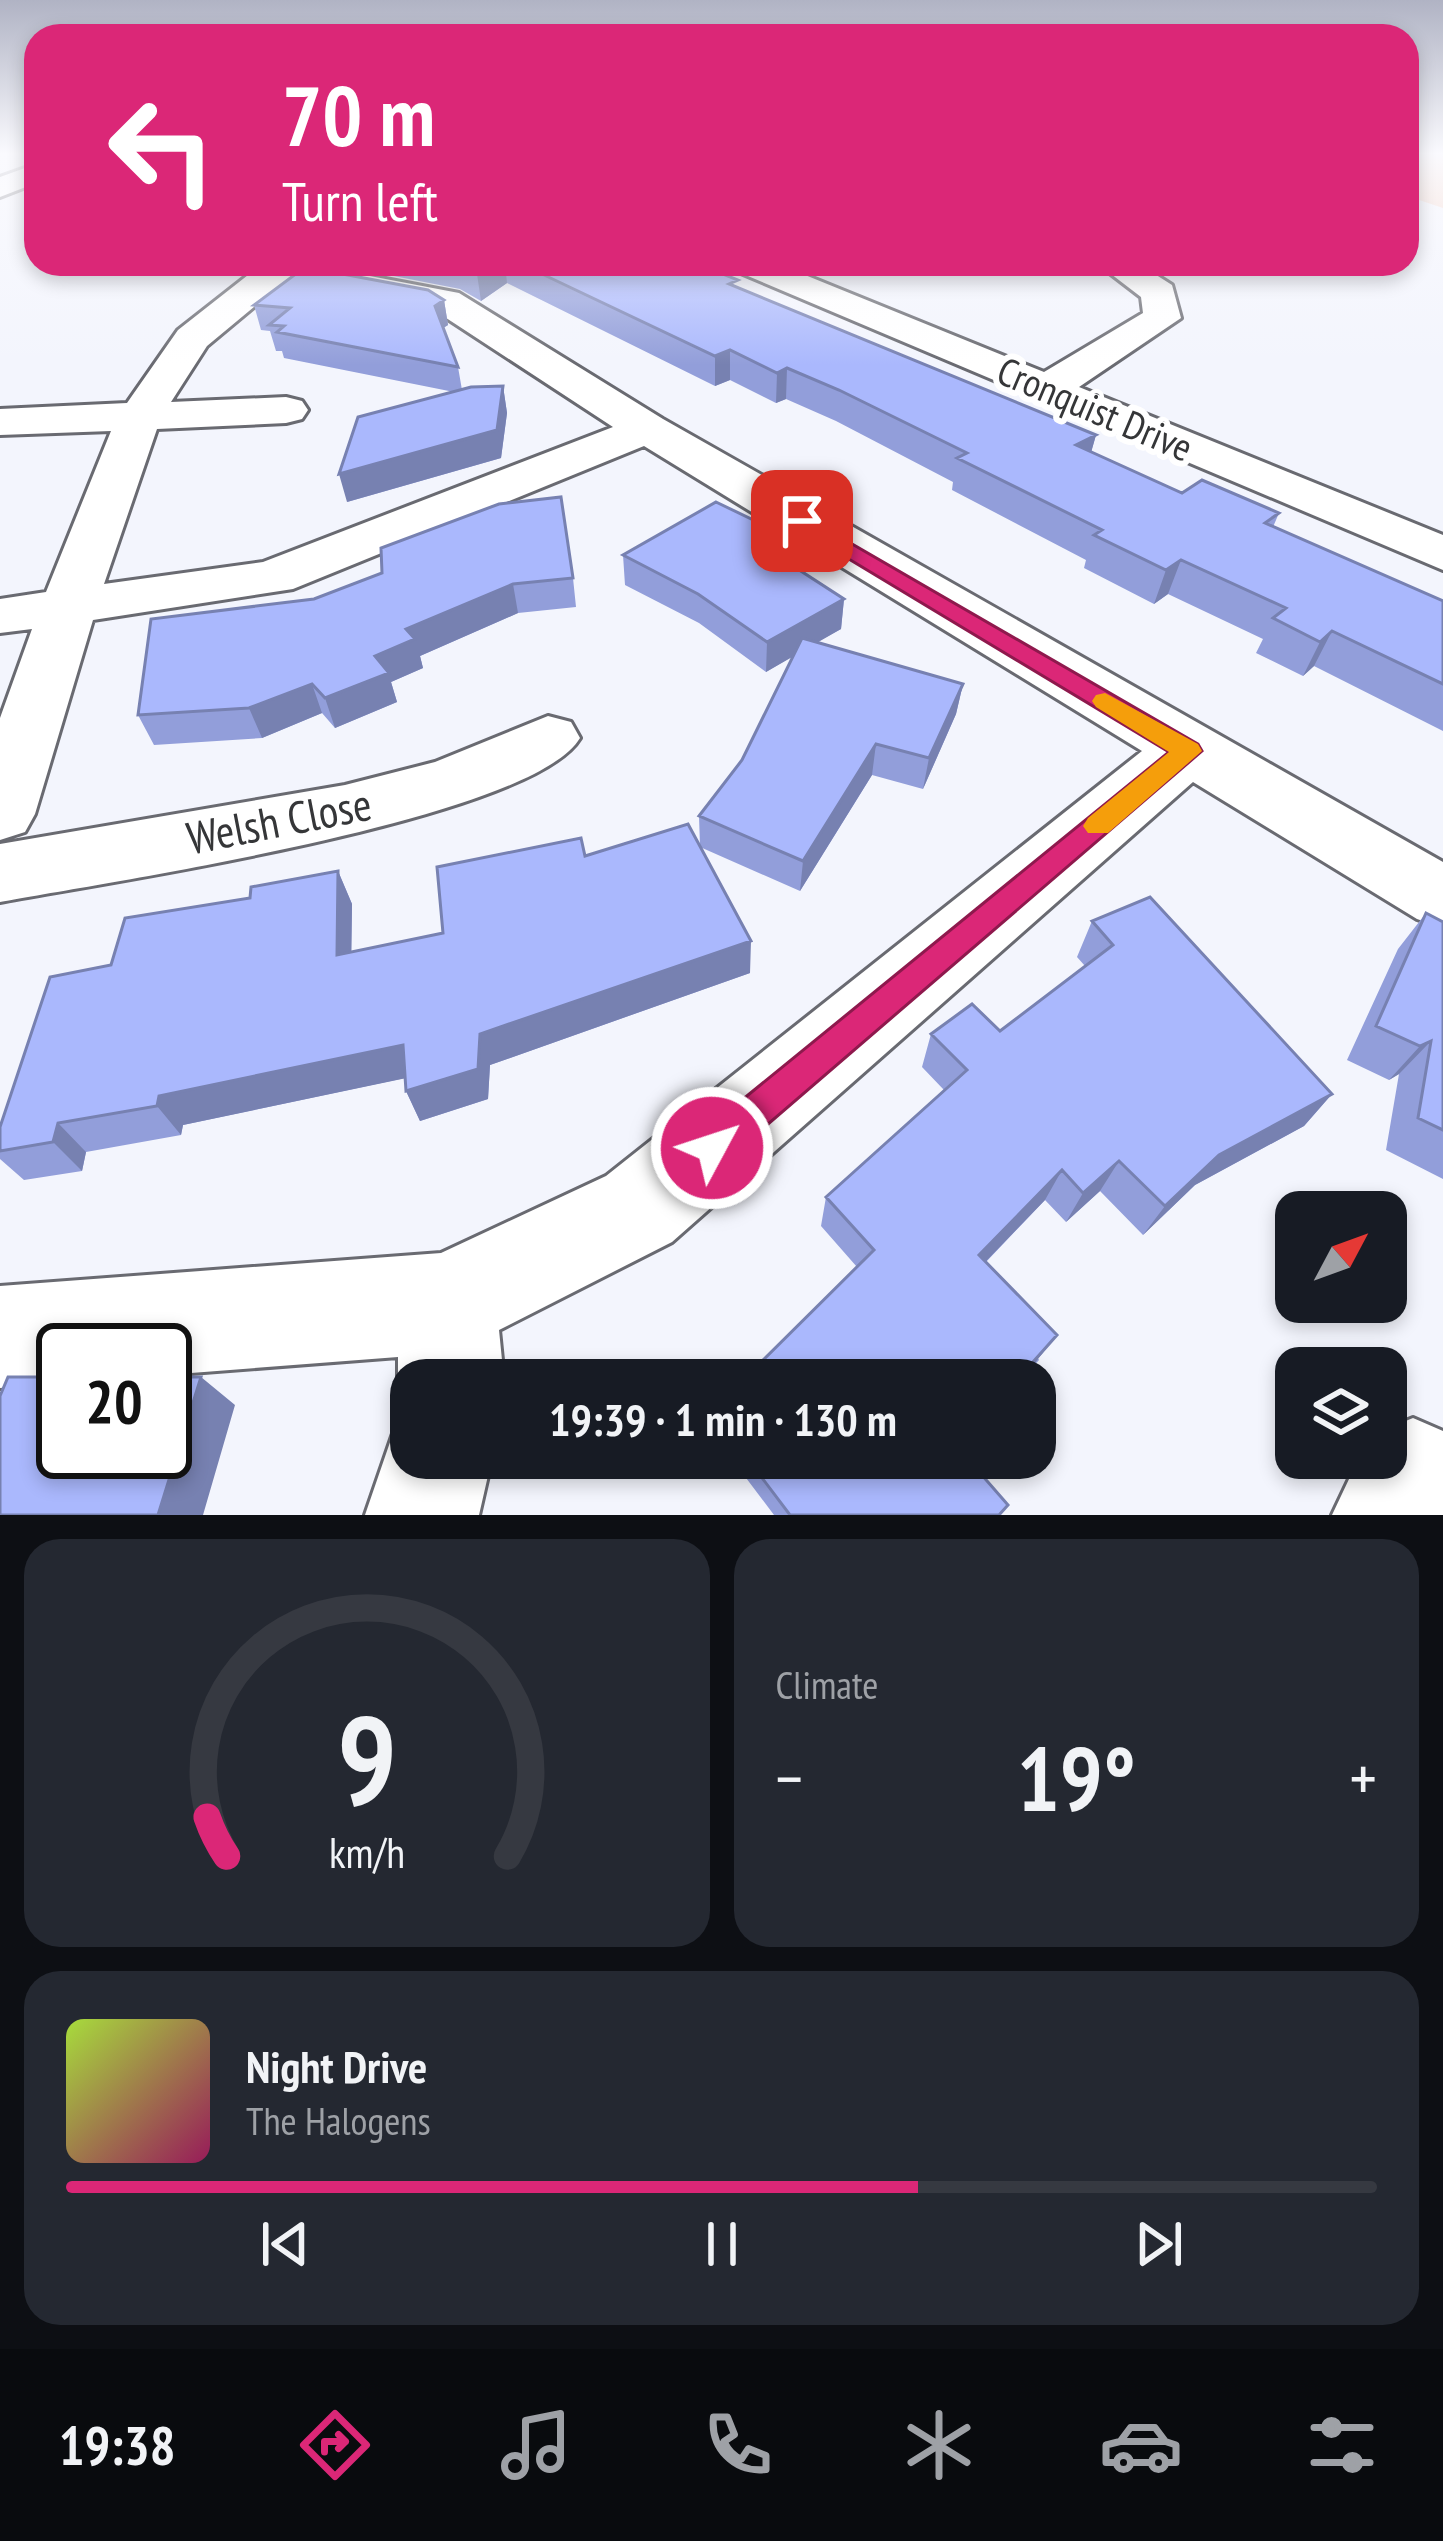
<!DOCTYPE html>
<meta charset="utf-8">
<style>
:root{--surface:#171b24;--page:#242831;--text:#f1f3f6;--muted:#9ea1a6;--line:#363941;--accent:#db2777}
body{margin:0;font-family:"PT Sans Narrow",sans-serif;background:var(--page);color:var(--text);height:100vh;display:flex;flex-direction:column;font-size:45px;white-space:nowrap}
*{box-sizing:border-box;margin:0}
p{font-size:39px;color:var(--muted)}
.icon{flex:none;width:66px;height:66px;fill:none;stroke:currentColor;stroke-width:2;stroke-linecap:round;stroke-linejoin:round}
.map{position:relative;height:1515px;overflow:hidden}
.panel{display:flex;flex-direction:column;gap:24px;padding:24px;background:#0d0f14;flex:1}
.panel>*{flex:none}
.top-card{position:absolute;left:24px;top:24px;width:1395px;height:252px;border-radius:36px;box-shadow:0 6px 18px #0003;background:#db2777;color:#fff;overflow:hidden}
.needle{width:78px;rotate:49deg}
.controls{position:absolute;left:1275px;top:1191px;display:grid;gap:24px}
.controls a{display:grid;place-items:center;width:132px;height:132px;border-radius:24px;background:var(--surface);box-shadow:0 6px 18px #0003;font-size:60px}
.speed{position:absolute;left:36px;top:1323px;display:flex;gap:24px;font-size:60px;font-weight:700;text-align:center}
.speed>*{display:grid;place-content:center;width:156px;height:156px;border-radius:50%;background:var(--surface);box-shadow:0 6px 18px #0003;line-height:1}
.speed .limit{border:6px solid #111;border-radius:18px;background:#fff;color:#111}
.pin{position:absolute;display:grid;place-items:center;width:102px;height:102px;color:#fff;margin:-51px;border-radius:24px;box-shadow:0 6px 18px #0006}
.me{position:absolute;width:132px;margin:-66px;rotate:50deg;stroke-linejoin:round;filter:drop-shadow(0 0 9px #0008)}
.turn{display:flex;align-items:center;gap:42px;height:252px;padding:0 60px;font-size:54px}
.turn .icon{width:156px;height:156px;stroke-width:2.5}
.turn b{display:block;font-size:84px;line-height:102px}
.big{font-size:90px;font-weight:800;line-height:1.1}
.panel .widget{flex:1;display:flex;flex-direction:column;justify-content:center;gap:18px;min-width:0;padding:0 42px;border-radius:36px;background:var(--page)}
.panel .dial{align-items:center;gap:0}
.dial svg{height:312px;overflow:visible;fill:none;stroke:var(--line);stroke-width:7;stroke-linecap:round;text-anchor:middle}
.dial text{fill:var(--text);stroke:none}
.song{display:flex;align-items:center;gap:36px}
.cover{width:144px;height:144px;border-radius:18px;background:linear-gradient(135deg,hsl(80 70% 55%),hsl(330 70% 35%))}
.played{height:12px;border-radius:6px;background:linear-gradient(90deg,var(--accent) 65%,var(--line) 65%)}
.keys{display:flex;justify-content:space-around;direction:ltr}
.heat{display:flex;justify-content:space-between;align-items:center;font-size:66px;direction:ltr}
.panel .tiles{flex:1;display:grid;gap:24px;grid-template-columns:1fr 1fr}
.widget:last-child{grid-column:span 2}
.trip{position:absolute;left:390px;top:1359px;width:666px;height:120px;border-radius:36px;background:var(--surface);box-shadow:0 6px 18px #0003;font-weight:800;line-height:120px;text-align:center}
.tabs{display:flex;height:192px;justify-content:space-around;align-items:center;background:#090b0e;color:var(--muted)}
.tabs .icon{width:84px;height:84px}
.tabs .current{color:var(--accent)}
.tabs b{font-size:54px;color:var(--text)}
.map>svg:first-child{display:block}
</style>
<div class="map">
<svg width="1443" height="1515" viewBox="0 0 1443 1515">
<rect width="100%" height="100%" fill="#f3f5fd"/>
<!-- green -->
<path fill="#f7d2c1" d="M 1407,153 L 1443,153 L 1443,208 L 1407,196 Z"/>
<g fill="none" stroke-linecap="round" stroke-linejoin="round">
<defs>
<path id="minor" d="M 262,264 L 307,264 L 459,293 L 663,419 L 1443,862 L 1443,928 L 1417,919 L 1193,782 L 672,1242 L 499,1330 L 504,1380 L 411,1380 L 411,1411 L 398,1380 L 398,1357 L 165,1375 L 165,1350 L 63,1350 L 63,1383 L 0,1388 L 0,1286 L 441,1253 L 606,1176 L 1142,751 L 644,446 L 293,589 L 93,620 L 35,814 L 25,832 L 0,840 L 0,718 L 32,629 L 0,633 L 0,599 L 46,592 L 111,431 L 0,435 L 0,409 L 127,403 L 178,330 ZM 285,281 L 434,310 L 613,427 L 263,562 L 104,584 L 157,429 L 286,423 L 302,419 L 308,410 L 302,401 L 286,397 L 171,402 L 207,346 Z
M 731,264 L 778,264 L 1044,372 L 1143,313 L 1141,297 L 1098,264 L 1139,264 L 1172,285 L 1181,318 L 1079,387 L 1443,535 L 1443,570 L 736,271 Z
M 548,716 L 571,722 L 580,738 C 531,820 106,882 0,902 L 0,844 L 345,785 L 435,762 Z
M 411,1414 L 411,1458 L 492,1458 L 479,1515 L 365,1515 L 398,1419 Z
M 1413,1418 L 1443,1431 L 1443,1515 L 1332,1515 L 1359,1458 L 1386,1458 L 1386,1429 Z"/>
<path id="highway" d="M 36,164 L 36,183 L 0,197 L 0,177 Z"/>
</defs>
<!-- minor casing -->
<use href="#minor" stroke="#696a71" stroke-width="6"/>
<!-- highway casing -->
<use href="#highway" stroke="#696a71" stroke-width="6"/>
<!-- minor -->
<use href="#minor" fill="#fff" fill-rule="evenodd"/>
<!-- highway -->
<use href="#highway" fill="#fff" fill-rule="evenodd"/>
</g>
<!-- wall -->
<path fill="#929eda" d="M 342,264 L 698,264 L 738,287 L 1096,435 L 1091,452 L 1182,493 L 1279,513 L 1273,527 L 1443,601 L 1443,731 L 1314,666 L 1303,676 L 1256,653 L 1263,639 L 1168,594 L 1154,604 L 1084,568 L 1086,560 L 952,490 L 953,482 L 836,421 L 786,399 L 776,403 L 730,380 L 715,386 L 507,283 L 481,301 L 460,289 L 343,266 Z
M 444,300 L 448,325 L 443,328 L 458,367 L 462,390 L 503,386 L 507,413 L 501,458 L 347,502 L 454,392 L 284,358 L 282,351 L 276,351 L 270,331 L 261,330 L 254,305 Z
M 774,553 L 844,599 L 841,629 L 817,642 L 963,684 L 956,714 L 923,789 L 872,775 L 800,891 L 700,847 L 750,973 L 490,1065 L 488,1099 L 420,1121 L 406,1091 L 405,1078 L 183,1125 L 181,1135 L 86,1152 L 82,1171 L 24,1180 L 0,1159 L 0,1127 L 111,965 L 250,898 L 338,871 L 352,904 L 351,952 L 443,933 L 585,856 L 700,846 L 699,816 L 742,760 L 793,656 L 766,672 L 699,623 L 625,585 L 623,555 Z
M 573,578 L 576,607 L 518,613 L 420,656 L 423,668 L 391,682 L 397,702 L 335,728 L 322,713 L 262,738 L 154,745 L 138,715 L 151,619 Z
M 1426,913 L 1443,922 L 1443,1179 L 1386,1150 L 1399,1074 L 1389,1080 L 1347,1060 L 1398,949 Z
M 1092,921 L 1332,1094 L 1304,1126 L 1195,1185 L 1143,1235 L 1100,1191 L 1066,1222 L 1045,1200 L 986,1262 L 1039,1360 L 1021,1380 L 743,1380 L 857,1267 L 821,1226 L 826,1197 L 944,1090 L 922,1067 L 931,1034 L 1000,1031 L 1085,966 L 1077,957 Z
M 731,1458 L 967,1458 L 999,1515 L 774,1515 Z"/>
<!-- shaded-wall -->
<path fill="#7781b1" d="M 491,264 L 505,264 L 507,283 L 481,301 L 477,274 Z
M 444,300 L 448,325 L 440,330 L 435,306 Z
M 730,350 L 730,380 L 715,386 L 715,356 Z
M 787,368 L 786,399 L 776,403 L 777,373 Z
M 503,386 L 507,413 L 501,458 L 347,502 L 339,474 Z
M 1096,435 L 1087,467 L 1076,445 Z
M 774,530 L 773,559 L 756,542 Z
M 1181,560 L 1168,594 L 1154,604 L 1166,570 Z
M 513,584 L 518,613 L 420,656 L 423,668 L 391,682 L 397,702 L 335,728 L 325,698 L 406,629 Z
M 844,599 L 841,629 L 766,672 L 767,642 Z
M 1332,631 L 1314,666 L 1303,676 L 1320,642 Z
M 312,684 L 322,713 L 262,738 L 249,708 Z
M 963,684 L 956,714 L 923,789 L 929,758 Z
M 876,744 L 872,775 L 800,891 L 803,861 Z
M 338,871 L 352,904 L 351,987 L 337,955 Z
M 751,941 L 750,973 L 490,1065 L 488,1099 L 420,1121 L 406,1091 L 480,1034 Z
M 1431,1041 L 1399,1074 L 1389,1080 L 1420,1046 Z
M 403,1045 L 416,1076 L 183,1125 L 181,1135 L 157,1106 L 159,1096 Z
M 1332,1094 L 1304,1126 L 1195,1185 L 1143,1235 L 1165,1206 L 1219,1155 Z
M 58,1123 L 86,1152 L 82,1171 L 53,1142 Z
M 1119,1161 L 1100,1191 L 1066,1222 L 1083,1193 Z
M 1062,1170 L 1045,1200 L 966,1282 L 979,1255 Z
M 1057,1335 L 1021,1380 L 1017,1380 Z
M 201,1377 L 235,1405 L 203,1515 L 158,1515 Z"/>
<!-- building -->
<path fill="#aab8fd" stroke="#7781b1" stroke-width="3" d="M 460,264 L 491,264 L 477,274 Z
M 521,264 L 698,264 L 738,280 L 729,284 L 1096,435 L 1076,445 L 1182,493 L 1202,480 L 1279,513 L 1265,523 L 1443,601 L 1443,684 L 1332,631 L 1320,642 L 1273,618 L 1286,608 L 1181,560 L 1166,570 L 1094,535 L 1102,530 L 957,458 L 967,453 L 839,390 L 787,368 L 777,373 L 730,350 L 715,356 Z
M 305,267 L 428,290 L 444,300 L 435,306 L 458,367 L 277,332 L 284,326 L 269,325 L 290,308 L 254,305 Z
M 503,386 L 497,430 L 339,474 L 358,417 L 471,387 Z
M 561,497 L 573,578 L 513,584 L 406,629 L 415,639 L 375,656 L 389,673 L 325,698 L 312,684 L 249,708 L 138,715 L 151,619 L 314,599 L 382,573 L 381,548 L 499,504 Z
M 716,502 L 774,530 L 756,542 L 844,599 L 767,642 L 698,594 L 623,555 Z
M 802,638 L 963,684 L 929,758 L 876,744 L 803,861 L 699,816 L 742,760 Z
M 688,824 L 751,941 L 480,1034 L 478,1069 L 406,1091 L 403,1045 L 159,1096 L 157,1106 L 58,1123 L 53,1142 L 0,1151 L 0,1127 L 50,977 L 111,965 L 125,918 L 250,898 L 251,887 L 338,871 L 337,955 L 443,933 L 437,867 L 581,838 L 585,856 Z
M 1150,897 L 1332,1094 L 1219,1155 L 1165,1206 L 1119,1161 L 1083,1193 L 1062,1170 L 979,1255 L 1057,1335 L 1017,1380 L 743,1380 L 874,1250 L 826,1197 L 967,1070 L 931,1034 L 972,1004 L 1000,1031 L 1113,945 L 1092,921 Z
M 1426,913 L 1443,922 L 1443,1130 L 1418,1118 L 1431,1041 L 1420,1046 L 1376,1026 Z
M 8,1377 L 63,1377 L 63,1452 L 165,1452 L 165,1377 L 201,1377 L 158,1515 L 0,1515 L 0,1396 Z
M 747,1458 L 967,1458 L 1008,1505 L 999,1515 L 790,1515 Z"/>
<!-- sky -->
<linearGradient id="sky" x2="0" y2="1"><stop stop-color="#b0b3c4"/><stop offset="0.42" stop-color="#fafafe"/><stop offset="1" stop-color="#fafafe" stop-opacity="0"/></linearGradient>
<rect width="1443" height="365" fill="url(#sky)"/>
<!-- route -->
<path fill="#db2777" stroke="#8e194d" stroke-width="3" d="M 802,515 L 1198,744 L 1202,751 L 725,1161 L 712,1166 L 699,1161 L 693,1148 L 699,1135 L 1169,752 L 794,526 L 791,521 Z"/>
<!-- slow -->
<path fill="#f59e0b" d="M 1105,693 L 1198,744 L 1202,751 L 1108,833 L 1088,833 L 1083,826 L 1088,818 L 1169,752 L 1096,707 L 1092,701 L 1096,695 Z"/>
<g text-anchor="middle" stroke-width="12" stroke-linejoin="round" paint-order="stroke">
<!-- far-street labels -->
<g font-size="39" fill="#353638" stroke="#fff">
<text transform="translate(1095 409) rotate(23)" y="14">Cronquist Drive</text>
</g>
<!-- street labels -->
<g font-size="45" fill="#353638" stroke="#fff">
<text transform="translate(279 821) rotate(-11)" y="16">Welsh Close</text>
</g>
</g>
</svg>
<div class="controls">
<a><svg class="needle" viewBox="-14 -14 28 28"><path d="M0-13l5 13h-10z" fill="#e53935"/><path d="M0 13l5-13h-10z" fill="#9ea1a6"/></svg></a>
<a><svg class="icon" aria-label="layers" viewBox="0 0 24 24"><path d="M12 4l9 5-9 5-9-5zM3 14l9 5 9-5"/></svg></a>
</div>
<div class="speed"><div class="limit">20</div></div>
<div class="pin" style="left:802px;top:521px;background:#d93025"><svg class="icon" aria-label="arrive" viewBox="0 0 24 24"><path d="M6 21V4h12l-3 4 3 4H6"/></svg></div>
<svg class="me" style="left:712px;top:1148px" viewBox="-20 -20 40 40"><circle r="17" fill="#db2777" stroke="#fff" stroke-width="3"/><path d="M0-11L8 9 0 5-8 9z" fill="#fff"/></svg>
<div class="trip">19:39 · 1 min · 130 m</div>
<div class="top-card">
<div class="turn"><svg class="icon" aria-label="left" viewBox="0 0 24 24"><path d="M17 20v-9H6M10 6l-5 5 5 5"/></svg><div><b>70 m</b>Turn left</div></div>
</div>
</div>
<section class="panel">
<div class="tiles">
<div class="widget dial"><svg viewBox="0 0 100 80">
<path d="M14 69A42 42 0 1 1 86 69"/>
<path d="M14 69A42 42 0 0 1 9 59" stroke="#db2777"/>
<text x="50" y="56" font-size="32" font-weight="700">9</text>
<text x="50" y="72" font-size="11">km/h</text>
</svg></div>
<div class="widget"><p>Climate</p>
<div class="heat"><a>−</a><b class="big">19°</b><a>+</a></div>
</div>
<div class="widget">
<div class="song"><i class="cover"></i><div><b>Night Drive</b><p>The Halogens</p></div></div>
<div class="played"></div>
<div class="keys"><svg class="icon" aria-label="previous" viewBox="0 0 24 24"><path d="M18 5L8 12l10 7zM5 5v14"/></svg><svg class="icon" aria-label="pause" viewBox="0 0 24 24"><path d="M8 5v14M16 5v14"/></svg><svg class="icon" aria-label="next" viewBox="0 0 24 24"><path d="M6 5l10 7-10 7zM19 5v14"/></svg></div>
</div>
</div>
</section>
<nav class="tabs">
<b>19:38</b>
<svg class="icon current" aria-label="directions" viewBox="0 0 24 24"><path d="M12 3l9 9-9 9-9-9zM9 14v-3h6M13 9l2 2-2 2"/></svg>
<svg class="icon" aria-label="music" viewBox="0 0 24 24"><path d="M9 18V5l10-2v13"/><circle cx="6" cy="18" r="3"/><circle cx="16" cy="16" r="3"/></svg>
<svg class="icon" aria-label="phone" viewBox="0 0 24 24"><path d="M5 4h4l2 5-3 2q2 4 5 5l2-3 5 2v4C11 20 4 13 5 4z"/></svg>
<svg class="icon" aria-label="climate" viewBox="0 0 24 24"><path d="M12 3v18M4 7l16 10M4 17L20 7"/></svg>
<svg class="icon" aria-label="car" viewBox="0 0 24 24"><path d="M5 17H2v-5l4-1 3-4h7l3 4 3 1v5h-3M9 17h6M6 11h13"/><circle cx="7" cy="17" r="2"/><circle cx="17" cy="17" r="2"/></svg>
<svg class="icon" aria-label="filters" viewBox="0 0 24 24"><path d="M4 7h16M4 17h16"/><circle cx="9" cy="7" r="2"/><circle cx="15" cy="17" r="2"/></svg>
</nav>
